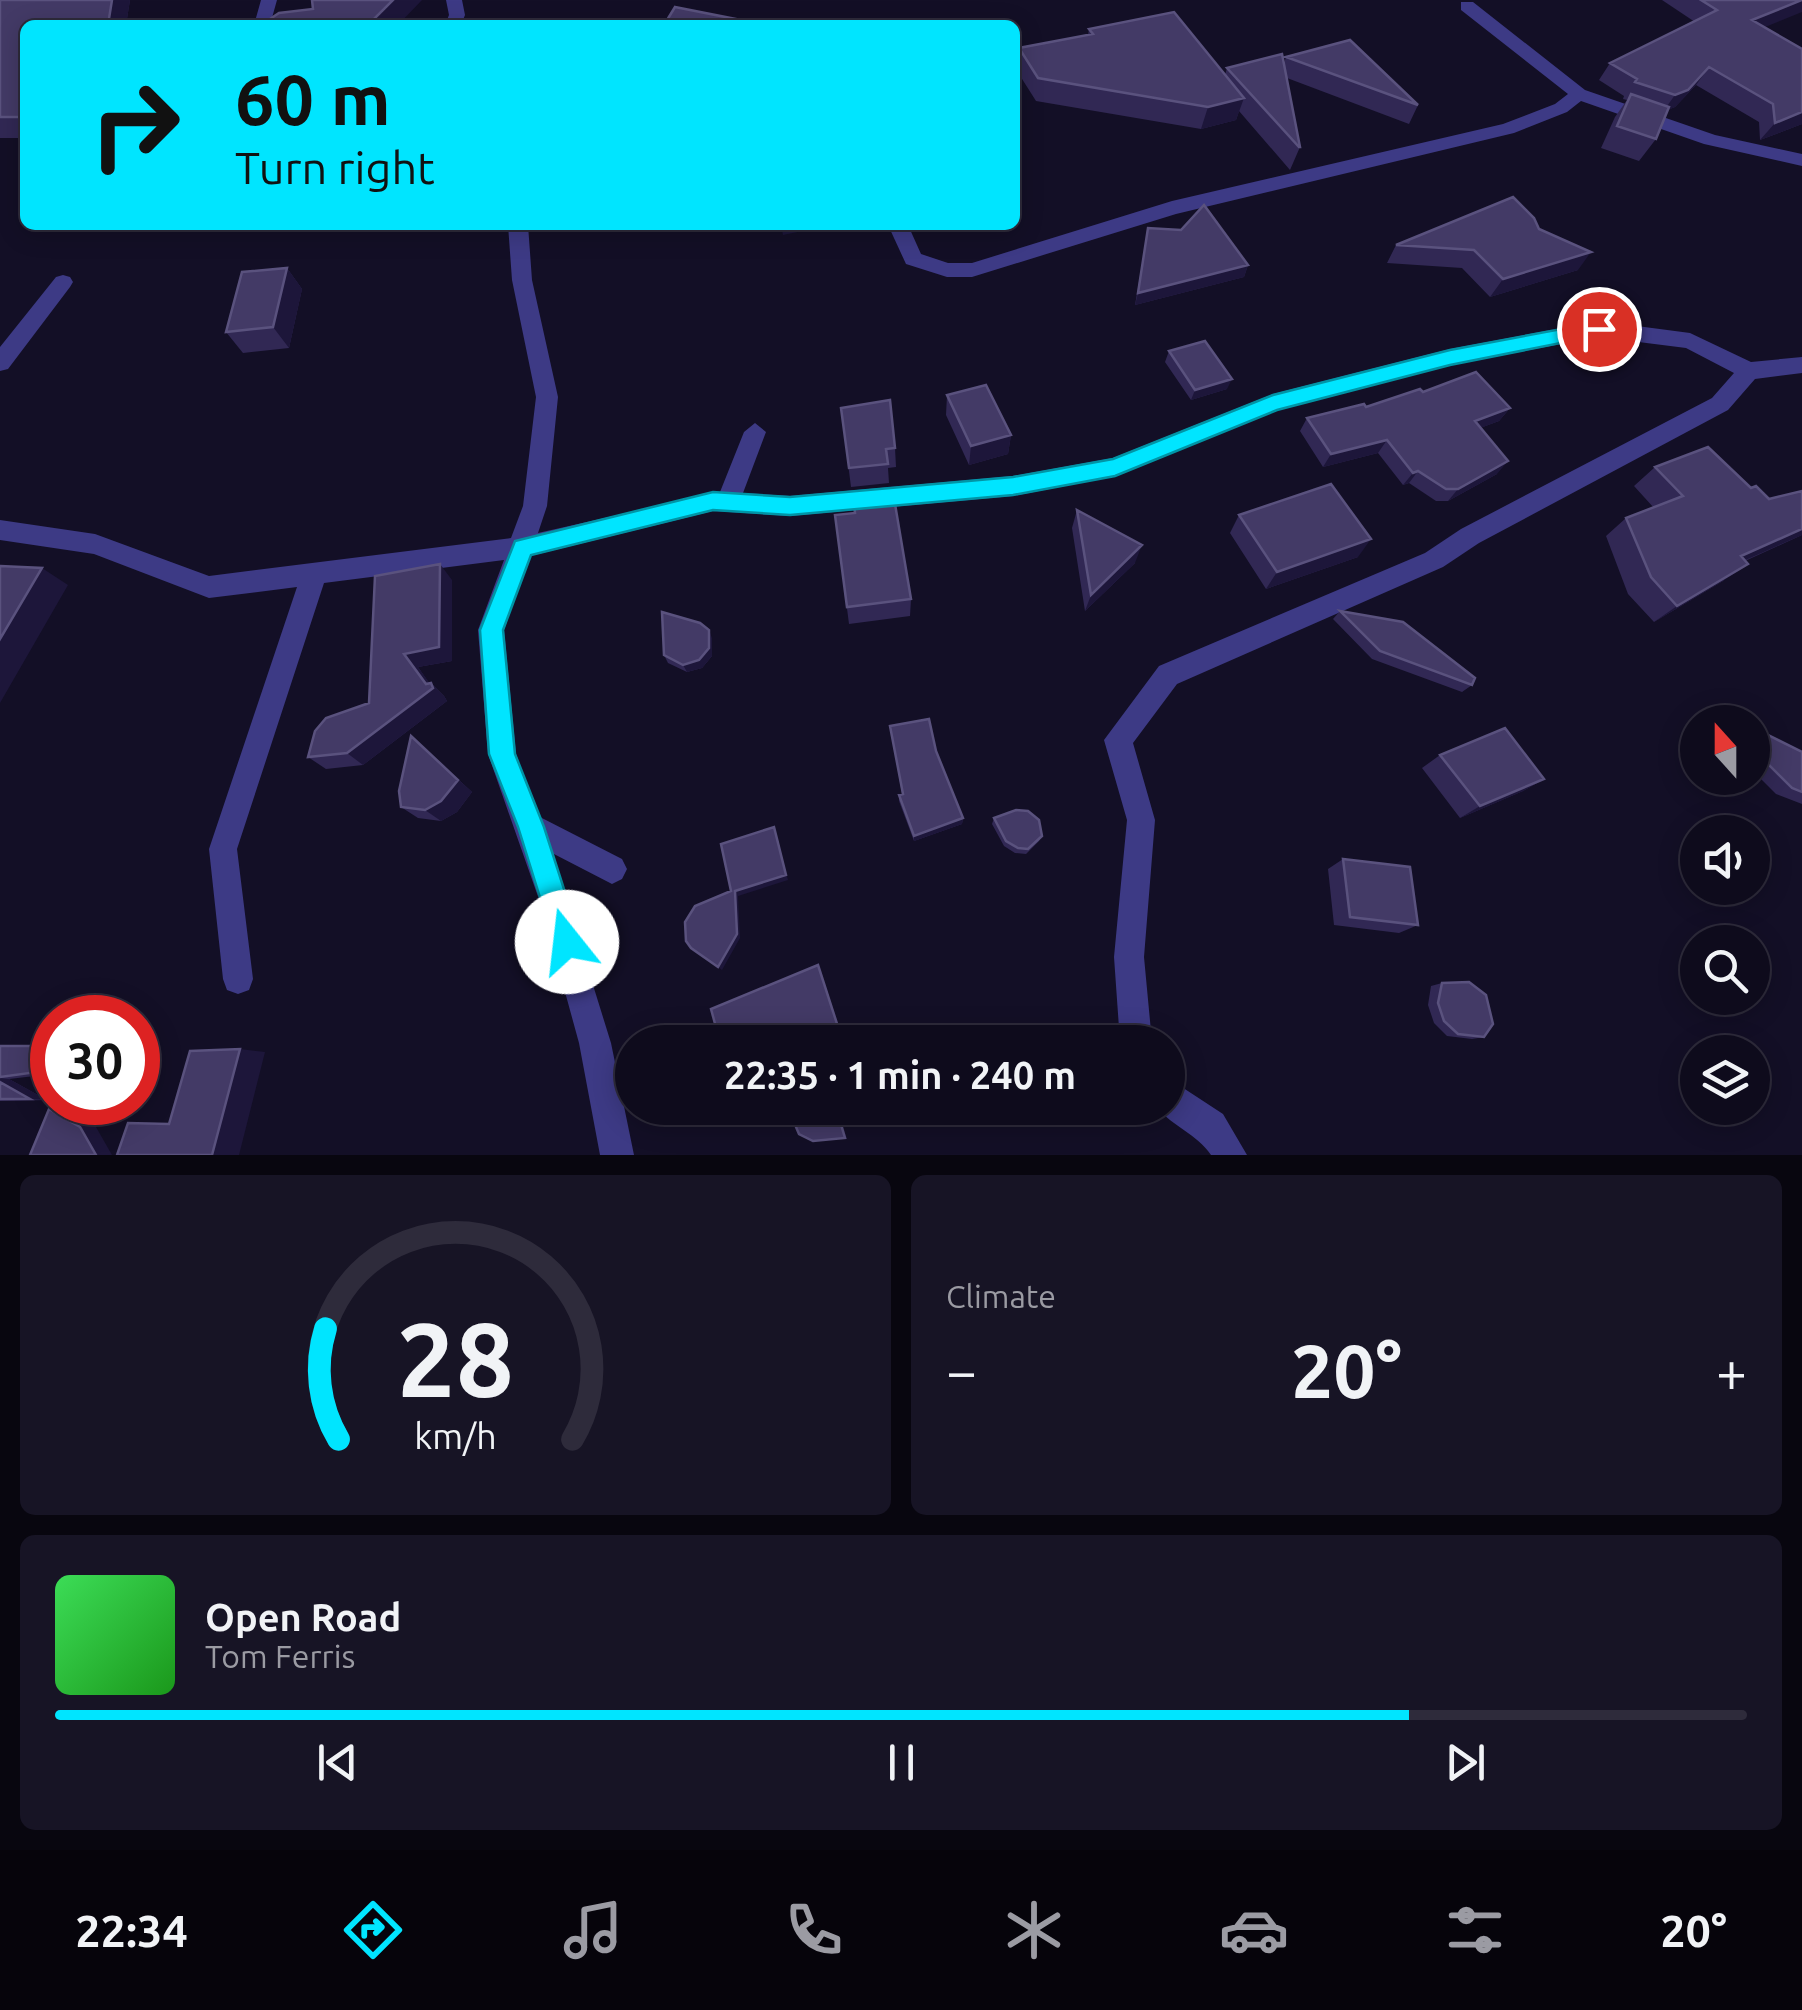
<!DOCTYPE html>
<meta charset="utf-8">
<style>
:root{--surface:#0e0b1c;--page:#171425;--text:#f1f3f6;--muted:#9b9ba3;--line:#2e2b3b;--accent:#00e5ff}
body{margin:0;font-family:Ubuntu,sans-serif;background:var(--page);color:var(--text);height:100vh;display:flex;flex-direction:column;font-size:38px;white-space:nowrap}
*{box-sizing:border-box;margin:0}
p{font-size:32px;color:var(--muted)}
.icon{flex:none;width:55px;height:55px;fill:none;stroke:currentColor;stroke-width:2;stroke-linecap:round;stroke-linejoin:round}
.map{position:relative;height:1155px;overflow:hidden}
.details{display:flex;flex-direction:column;gap:20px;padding:20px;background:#08060f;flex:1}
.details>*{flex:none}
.banner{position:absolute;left:20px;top:20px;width:1000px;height:210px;border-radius:15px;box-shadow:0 5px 25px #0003,0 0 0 2px var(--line);background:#00e5ff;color:#111;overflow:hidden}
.needle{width:65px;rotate:339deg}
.controls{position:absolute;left:1680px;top:705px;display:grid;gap:20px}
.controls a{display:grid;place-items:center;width:90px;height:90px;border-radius:50%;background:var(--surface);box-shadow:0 5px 25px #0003,0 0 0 2px var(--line);font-size:50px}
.speed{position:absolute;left:30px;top:995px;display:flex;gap:20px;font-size:50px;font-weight:700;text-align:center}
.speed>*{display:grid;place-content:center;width:130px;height:130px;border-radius:50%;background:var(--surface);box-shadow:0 5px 25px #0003,0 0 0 2px var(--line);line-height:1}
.speed .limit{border:15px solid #d22;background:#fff;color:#111}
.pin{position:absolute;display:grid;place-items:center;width:85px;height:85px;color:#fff;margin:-42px;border:5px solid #fff;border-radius:50%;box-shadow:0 2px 10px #0007}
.me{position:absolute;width:110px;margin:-55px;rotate:344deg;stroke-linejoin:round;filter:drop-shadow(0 0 8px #0008)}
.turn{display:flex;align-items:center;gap:35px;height:210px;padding:0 50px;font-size:45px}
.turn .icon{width:130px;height:130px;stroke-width:2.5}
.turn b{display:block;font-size:70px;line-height:85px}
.big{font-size:75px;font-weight:700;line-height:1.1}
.details .tile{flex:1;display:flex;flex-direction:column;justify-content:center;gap:15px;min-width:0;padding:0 35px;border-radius:15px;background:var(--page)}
.details .dial{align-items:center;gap:0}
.dial svg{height:260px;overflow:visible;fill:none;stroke:var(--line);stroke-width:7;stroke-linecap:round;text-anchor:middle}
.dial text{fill:var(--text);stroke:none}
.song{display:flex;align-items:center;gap:30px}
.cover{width:120px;height:120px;border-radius:15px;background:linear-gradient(135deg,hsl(130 70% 55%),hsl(120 70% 35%))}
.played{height:10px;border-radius:5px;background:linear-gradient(90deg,var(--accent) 80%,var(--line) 80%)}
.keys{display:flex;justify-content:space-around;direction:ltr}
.heat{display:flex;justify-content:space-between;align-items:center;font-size:55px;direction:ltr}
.details .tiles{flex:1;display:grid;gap:20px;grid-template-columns:1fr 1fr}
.tile:last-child{grid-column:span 2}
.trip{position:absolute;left:615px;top:1025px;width:570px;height:100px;border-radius:50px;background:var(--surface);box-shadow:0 5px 25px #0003,0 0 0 2px var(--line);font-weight:700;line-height:100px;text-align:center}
.menu{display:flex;height:160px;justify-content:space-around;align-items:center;background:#06040b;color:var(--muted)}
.menu .icon{width:70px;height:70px}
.menu .current{color:var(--accent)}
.menu b{font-size:45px;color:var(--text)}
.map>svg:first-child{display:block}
</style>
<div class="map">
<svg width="1802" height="1155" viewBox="0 0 1802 1155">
<rect width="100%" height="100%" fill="#130f26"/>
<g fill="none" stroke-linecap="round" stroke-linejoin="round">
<!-- street -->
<path fill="#3d3a85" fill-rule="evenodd" d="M 261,0 L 277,0 L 270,25 L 254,25 Z
M 446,0 L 462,0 L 465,15 L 461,25 L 445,25 L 449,15 Z
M 1461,2 L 1473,2 L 1585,90 L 1715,135 L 1802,154 L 1802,166 L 1704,144 L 1581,101 L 1567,112 L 1514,133 L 1176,214 L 972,277 L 947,277 L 906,264 L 888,225 L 908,225 L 921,254 L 948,263 L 972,263 L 1172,201 L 1503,124 L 1555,104 L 1568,94 L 1461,10 Z
M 508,225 L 528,225 L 532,280 L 558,397 L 547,506 L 538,533 L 720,492 L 744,432 L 755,423 L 766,432 L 743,493 L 790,496 L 1013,476 L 1113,458 L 1273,394 L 1450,349 L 1599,321 L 1690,333 L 1751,362 L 1802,357 L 1802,373 L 1755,379 L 1728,410 L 1479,543 L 1443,567 L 1177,684 L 1133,743 L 1155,820 L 1144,957 L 1152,1042 L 1120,1042 L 1114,957 L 1127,820 L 1104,740 L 1159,666 L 1425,553 L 1461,529 L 1712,398 L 1734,373 L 1686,348 L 1599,337 L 1450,365 L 1278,410 L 1115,476 L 1013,496 L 790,516 L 713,511 L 530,556 L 504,630 L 516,754 L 538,816 L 622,859 L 627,869 L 622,879 L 612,884 L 552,853 L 611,1043 L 634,1155 L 600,1155 L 579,1043 L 542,908 L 488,754 L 478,630 L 504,560 L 324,583 L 237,849 L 253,979 L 249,990 L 238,994 L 227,990 L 223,979 L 209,849 L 297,587 L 209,598 L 94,554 L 0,540 L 0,520 L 95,534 L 209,576 L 511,538 L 523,506 L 536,397 L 512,280 Z
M 63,275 L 70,277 L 73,282 L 70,287 L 8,369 L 0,371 L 0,347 L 56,277 Z
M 1168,1078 L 1223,1114 L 1247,1155 L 1211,1155 C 1196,1133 1174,1128 1158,1108 L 1168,1108 Z"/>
</g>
<!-- wall -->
<path fill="#312854" d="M 0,0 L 130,0 L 126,25 L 25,25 L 25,138 L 0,138 Z
M 1662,0 L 1802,0 L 1764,27 L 1802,49 L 1802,124 L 1760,140 L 1759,122 L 1696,85 L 1675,107 L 1667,110 L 1656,139 L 1639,161 L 1601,148 L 1615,117 L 1627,100 L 1623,99 L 1624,96 L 1599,80 L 1610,63 L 1695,22 Z
M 1089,29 L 1225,75 L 1227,68 L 1284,63 L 1286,57 L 1418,105 L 1409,124 L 1287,78 L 1300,147 L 1290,170 L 1239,111 L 1236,120 L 1201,129 L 1036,101 L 1017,71 L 1019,48 L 1088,35 Z
M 1148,228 L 1248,265 L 1244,277 L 1135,305 Z
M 1539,229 L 1578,270 L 1490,297 L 1462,268 L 1387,263 L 1396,245 Z
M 287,268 L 302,289 L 289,348 L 243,353 L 226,332 Z
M 1169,351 L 1227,389 L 1191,400 L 1165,362 Z
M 1423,392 L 1510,408 L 1499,421 L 1480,428 L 1497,474 L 1448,501 L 1436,501 L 1409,483 L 1403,485 L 1378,453 L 1323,467 L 1300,431 L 1307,418 L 1366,407 Z
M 947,395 L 1011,435 L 1008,454 L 969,465 L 946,415 Z
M 841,408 L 895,448 L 896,467 L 888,468 L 889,483 L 851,487 Z
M 1655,467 L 1751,488 L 1769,499 L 1802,491 L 1802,535 L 1745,561 L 1723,581 L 1654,622 L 1628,594 L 1606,536 L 1626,518 L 1654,508 L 1634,486 Z
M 853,496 L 911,599 L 910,616 L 849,624 L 835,515 L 854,513 Z
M 1077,510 L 1135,563 L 1085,611 L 1072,528 Z
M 1239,515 L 1358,557 L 1266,589 L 1230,533 Z
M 452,580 L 452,661 L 418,667 L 429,683 L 431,683 L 444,696 L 447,701 L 363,765 L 326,769 L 308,757 L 369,703 Z
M 1340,611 L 1472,685 L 1462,692 L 1372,659 L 1333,619 Z
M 712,638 L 712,656 L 702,668 L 687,672 L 668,663 L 664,655 Z
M 1725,713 L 1743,722 L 1709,722 Z
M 890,726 L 936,751 L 963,818 L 962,824 L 914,841 L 899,801 L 899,795 L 902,794 Z
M 1752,727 L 1802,752 L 1802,804 L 1776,794 L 1752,770 Z
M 411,736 L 472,792 L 457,812 L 441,821 L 418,818 L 401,807 Z
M 1440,755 L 1544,779 L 1523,791 L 1460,818 L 1422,768 Z
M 994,818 L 1042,836 L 1039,841 L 1026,854 L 1015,853 L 1004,846 L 992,824 Z
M 1343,859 L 1418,925 L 1399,933 L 1334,925 L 1328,869 Z
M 1442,983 L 1484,1037 L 1472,1039 L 1447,1036 L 1434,1023 L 1428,1005 L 1431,986 Z
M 0,1046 L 35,1046 L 52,1048 L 52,1074 L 9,1079 L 47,1100 L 0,1101 Z"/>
<!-- shaded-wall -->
<path fill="#1d163a" d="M 112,0 L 130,0 L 126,25 L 108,25 Z
M 393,0 L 422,0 L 398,25 L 368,25 Z
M 1802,0 L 1802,12 L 1738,38 L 1752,20 Z
M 1709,67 L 1696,85 L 1675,107 L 1662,113 L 1675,95 Z
M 1244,98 L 1236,120 L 1201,129 L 1208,107 Z
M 1802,112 L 1802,124 L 1760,140 L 1775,123 Z
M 781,225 L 831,225 L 783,235 Z
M 1591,252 L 1578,270 L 1490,297 L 1503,279 Z
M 1248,265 L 1244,277 L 1135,305 L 1138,293 Z
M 287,268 L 302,289 L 289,348 L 273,327 Z
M 1232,379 L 1227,389 L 1191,400 L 1195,390 Z
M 1510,408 L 1499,421 L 1464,434 L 1475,421 Z
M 1011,435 L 1008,454 L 969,465 L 971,446 Z
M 1387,440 L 1378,453 L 1323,467 L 1331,454 Z
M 1508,461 L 1497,474 L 1448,501 L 1458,489 Z
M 1418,471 L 1409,483 L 1403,485 L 1413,473 Z
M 1802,529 L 1802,535 L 1716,573 L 1741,556 Z
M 1371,539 L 1358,557 L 1266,589 L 1277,572 Z
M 1142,545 L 1135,563 L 1085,611 L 1091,595 Z
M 440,564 L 452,580 L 452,661 L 418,667 L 433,688 L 431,683 L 444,696 L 447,701 L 363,765 L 347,753 L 426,684 L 404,654 Z
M 1748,564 L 1723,581 L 1654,622 L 1677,606 Z
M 42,568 L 68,585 L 0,703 L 0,639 Z
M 709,630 L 712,638 L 712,656 L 702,668 L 687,672 L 683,665 Z
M 411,736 L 472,792 L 457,812 L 441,821 L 425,810 Z
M 1544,779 L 1523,791 L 1460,818 L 1480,806 Z
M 963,818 L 962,824 L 914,841 L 914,836 Z
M 774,827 L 788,880 L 738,896 L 740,938 L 722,970 L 718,967 L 735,891 Z
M 818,965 L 842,1034 L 823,1042 L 810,1042 Z
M 35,1046 L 52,1048 L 52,1073 L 37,1072 Z
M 240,1049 L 265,1052 L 239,1155 L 212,1155 Z
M 0,1078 L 9,1079 L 47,1100 L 30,1099 L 0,1082 Z
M 836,1108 L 838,1108 L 847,1139 L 845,1138 Z
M 49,1109 L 66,1110 L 96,1127 L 112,1155 L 96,1155 Z"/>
<!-- building -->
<path fill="#433a66" stroke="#5a527e" stroke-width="2.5" d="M 0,0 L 112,0 L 108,25 L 25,25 L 25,117 L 0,117 Z
M 312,0 L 393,0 L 368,25 L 266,25 L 267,21 L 279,13 L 313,9 Z
M 1701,0 L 1802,0 L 1752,20 L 1802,49 L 1802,112 L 1775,123 L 1773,104 L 1709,67 L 1688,90 L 1675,95 L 1635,82 L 1637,79 L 1610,63 L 1717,10 Z
M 675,7 L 766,25 L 664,25 Z
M 1174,12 L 1244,98 L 1208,107 L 1038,78 L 1019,48 L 1093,34 L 1089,29 Z
M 1350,40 L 1418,105 L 1286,57 Z
M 1282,54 L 1300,147 L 1299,147 L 1227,68 Z
M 1631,94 L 1669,107 L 1656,139 L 1617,126 Z
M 1513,197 L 1534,218 L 1539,229 L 1591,252 L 1503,279 L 1474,250 L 1396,245 Z
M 1204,205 L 1248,265 L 1138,293 L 1148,228 L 1181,230 Z
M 287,268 L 273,327 L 226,332 L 242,272 Z
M 1205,341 L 1232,379 L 1195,390 L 1169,351 Z
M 1476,372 L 1510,408 L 1475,421 L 1508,461 L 1458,489 L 1446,489 L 1418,471 L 1413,473 L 1387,440 L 1331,454 L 1307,418 L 1364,404 L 1366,407 L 1420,389 L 1423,392 Z
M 986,385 L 1011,435 L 971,446 L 947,395 Z
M 890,400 L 895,448 L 886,449 L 888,464 L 849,468 L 841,408 Z
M 1708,447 L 1751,488 L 1756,486 L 1769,499 L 1802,491 L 1802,529 L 1741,556 L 1748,564 L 1677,606 L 1651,577 L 1626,518 L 1683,496 L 1655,467 Z
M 1331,484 L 1371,539 L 1277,572 L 1239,515 Z
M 893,492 L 911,599 L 847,607 L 835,515 L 855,513 L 853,496 Z
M 1077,510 L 1142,545 L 1091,595 Z
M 440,564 L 439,647 L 404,654 L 426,684 L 431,683 L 433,688 L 347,753 L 308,757 L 315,731 L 326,718 L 369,703 L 375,576 Z
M 0,566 L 42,568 L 0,639 Z
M 1340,611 L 1403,622 L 1475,678 L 1472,685 L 1380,651 Z
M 662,612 L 700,623 L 709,630 L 709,648 L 699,660 L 683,665 L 664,655 Z
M 1725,713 L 1743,722 L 1727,722 L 1722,717 Z
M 929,719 L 936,751 L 963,818 L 914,836 L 899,795 L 903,794 L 890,726 Z
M 1752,727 L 1802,752 L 1802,792 L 1792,788 L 1752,748 Z
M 1505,728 L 1544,779 L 1480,806 L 1440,755 Z
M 411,736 L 458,780 L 441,801 L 425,810 L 401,807 L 399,791 Z
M 1016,810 L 1028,811 L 1039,820 L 1042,836 L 1028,849 L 1018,848 L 1006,841 L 994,818 Z
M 774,827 L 786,875 L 735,891 L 737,934 L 718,967 L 691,948 L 686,941 L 685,922 L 695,906 L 731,891 L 721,844 Z
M 1343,859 L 1410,867 L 1418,925 L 1350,917 Z
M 818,965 L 839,1030 L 810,1042 L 720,1042 L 711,1009 Z
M 1469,982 L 1486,995 L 1493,1024 L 1484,1037 L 1458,1034 L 1444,1021 L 1438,1003 L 1442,983 Z
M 0,1046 L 35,1046 L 37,1072 L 0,1077 Z
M 240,1049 L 212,1155 L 117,1155 L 128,1123 L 169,1124 L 190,1051 Z
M 0,1082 L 30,1099 L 0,1099 Z
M 796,1108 L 836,1108 L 845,1138 L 813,1141 L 799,1134 L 793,1120 Z
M 49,1109 L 80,1127 L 96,1155 L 30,1155 Z"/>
<!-- route -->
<path fill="#00e5ff" stroke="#0095a6" stroke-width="2.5" d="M 1599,322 L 1608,329 L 1606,334 L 1450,365 L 1277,410 L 1115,476 L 1013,495 L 790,515 L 713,510 L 531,555 L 503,630 L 515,754 L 544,827 L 581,942 L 577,952 L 567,956 L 557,952 L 518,827 L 489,754 L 480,630 L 515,541 L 713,492 L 790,497 L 1013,477 L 1113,459 L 1273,395 L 1450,350 Z"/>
</svg>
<div class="controls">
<a><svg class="needle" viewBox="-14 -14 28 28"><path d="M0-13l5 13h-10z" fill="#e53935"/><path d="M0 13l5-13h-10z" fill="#9b9ba3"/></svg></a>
<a><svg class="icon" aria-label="sound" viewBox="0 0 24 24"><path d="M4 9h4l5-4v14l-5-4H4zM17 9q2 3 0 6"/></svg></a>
<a><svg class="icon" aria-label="search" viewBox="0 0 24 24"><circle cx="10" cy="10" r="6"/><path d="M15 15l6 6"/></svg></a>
<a><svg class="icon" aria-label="layers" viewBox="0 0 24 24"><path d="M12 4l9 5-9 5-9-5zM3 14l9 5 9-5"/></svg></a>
</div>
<div class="speed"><div class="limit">30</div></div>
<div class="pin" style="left:1599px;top:329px;background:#d93025"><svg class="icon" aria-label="arrive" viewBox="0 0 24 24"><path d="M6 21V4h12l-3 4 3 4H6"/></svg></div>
<svg class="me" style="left:567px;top:942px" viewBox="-20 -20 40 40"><circle r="19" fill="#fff"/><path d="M0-13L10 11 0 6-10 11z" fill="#00e5ff"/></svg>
<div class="trip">22:35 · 1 min · 240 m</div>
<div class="banner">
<div class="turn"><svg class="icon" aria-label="right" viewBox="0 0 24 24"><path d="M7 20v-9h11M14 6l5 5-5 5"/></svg><div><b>60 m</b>Turn right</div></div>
</div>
</div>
<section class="details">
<div class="tiles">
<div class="tile dial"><svg viewBox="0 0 100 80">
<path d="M14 69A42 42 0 1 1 86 69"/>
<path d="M14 69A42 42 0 0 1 10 35" stroke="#00e5ff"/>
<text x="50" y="56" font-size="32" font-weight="700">28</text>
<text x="50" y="72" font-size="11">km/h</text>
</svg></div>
<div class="tile"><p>Climate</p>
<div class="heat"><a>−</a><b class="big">20°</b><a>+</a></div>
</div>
<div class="tile">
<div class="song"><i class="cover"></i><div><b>Open Road</b><p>Tom Ferris</p></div></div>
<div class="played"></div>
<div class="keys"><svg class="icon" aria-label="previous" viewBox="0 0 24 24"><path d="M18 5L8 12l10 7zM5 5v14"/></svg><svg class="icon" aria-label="pause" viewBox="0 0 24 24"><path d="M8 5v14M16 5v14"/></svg><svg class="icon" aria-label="next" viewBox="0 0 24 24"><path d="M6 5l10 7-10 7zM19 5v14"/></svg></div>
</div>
</div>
</section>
<nav class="menu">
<b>22:34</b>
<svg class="icon current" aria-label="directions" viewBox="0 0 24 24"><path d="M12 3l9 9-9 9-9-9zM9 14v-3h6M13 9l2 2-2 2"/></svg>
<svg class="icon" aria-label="music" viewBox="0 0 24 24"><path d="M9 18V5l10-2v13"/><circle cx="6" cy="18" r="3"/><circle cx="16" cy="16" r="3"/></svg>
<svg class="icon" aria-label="phone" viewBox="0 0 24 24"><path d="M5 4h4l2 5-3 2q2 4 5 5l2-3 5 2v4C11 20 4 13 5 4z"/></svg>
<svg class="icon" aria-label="climate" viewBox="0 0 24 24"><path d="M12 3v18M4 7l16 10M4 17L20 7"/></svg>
<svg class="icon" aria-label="car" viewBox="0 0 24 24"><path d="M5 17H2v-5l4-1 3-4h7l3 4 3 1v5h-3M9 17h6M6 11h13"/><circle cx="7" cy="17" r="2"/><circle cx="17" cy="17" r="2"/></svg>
<svg class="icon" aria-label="filters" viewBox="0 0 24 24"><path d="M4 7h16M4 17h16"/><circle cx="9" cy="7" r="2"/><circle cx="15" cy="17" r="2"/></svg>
<b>20°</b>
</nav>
